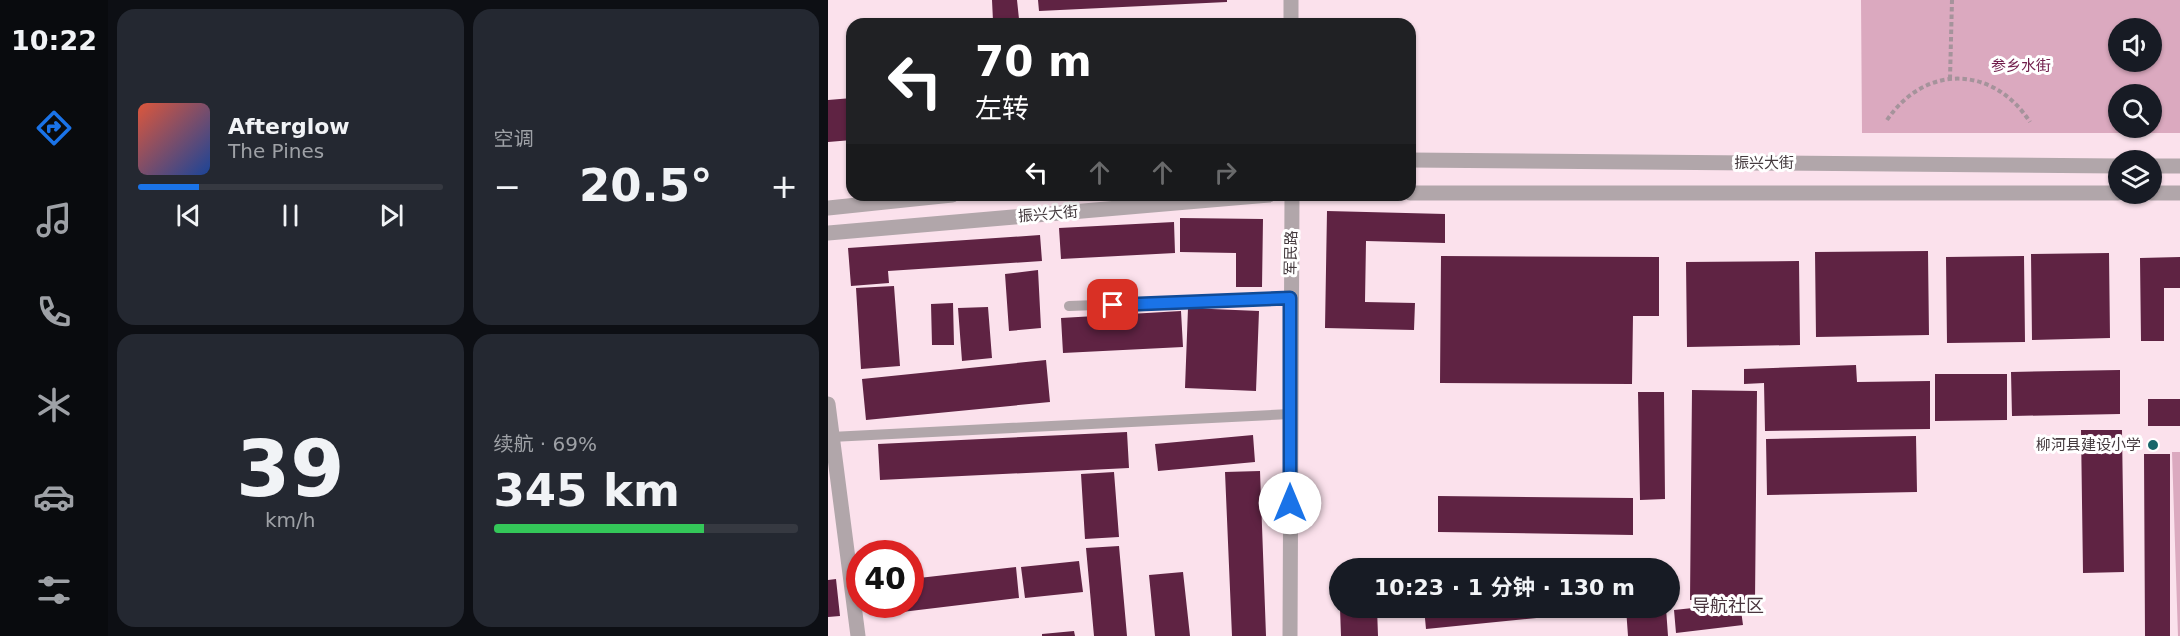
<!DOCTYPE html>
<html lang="zh">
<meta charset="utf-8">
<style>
:root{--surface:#171b24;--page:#242831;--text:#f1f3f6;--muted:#9ea1a6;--line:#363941;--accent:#1a73e8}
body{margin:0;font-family:"DejaVu Sans","Noto Sans SC",sans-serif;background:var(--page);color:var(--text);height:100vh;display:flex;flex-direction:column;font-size:22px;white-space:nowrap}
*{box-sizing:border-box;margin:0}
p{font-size:20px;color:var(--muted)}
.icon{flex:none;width:33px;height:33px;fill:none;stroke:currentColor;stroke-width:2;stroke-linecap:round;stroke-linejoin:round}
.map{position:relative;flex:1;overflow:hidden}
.sheet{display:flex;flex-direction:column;gap:9px;padding:9px;background:#0d0f14;width:720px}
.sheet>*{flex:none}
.top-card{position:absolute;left:18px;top:18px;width:570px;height:183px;border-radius:18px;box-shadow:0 2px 4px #0004;background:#202124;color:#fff;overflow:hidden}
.buttons{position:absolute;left:1280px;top:18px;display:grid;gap:12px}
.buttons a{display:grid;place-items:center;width:54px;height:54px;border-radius:50%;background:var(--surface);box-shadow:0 2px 4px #0004;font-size:30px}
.speed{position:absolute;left:18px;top:540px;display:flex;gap:12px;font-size:30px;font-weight:700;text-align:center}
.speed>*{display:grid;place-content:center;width:78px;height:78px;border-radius:50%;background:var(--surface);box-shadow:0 2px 4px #0004;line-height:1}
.speed .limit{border:9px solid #d22;background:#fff;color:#111}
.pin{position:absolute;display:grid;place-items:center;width:51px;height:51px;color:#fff;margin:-26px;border-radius:12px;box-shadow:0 3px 9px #0006}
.me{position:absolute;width:66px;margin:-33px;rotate:0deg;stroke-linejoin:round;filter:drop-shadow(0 0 4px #0008)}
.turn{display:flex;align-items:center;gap:21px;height:126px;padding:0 30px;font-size:27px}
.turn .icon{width:78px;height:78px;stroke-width:2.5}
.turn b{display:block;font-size:42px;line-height:51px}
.lanes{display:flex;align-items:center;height:57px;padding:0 30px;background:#0003;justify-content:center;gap:30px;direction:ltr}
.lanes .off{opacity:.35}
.big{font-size:45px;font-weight:700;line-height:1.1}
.sheet .widget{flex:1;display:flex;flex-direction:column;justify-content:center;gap:9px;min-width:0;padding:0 21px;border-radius:18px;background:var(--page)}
.sheet .dial{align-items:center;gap:0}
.dial b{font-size:78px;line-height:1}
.song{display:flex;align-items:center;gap:18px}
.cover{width:72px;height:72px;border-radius:9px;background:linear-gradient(135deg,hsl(10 70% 55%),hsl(220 70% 35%))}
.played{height:6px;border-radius:3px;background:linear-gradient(90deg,var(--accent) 20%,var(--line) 20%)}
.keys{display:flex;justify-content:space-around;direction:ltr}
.heat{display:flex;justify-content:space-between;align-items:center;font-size:33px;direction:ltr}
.charge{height:9px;border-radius:4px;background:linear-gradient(90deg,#34c759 69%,var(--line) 0)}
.sheet .tiles{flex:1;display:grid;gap:9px;grid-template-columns:repeat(2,1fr)}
.trip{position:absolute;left:501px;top:558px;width:351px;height:60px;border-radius:30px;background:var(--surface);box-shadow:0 2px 4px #0004;font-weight:700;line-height:60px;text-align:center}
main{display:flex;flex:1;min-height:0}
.tabs{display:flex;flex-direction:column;width:108px;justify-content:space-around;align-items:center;background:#090b0e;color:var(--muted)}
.tabs .icon{width:42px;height:42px}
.tabs .current{color:var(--accent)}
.tabs b{font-size:27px;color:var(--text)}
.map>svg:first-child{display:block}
</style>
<main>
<nav class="tabs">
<b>10:22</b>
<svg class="icon current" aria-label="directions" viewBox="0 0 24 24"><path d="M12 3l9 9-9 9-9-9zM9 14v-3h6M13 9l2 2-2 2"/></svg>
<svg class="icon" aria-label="music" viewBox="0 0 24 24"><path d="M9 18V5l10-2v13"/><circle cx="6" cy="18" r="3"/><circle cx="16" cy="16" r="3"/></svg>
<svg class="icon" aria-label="phone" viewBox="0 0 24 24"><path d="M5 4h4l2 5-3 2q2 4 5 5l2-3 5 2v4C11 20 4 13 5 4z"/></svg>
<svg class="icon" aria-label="climate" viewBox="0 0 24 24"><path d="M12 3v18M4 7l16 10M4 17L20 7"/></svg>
<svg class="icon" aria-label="car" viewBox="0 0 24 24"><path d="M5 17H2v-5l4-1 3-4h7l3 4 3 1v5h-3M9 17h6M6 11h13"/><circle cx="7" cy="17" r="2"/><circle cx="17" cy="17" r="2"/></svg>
<svg class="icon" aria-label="filters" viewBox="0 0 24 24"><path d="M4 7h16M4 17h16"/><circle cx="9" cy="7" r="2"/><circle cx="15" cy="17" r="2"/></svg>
</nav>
<section class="sheet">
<div class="tiles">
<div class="widget">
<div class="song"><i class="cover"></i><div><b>Afterglow</b><p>The Pines</p></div></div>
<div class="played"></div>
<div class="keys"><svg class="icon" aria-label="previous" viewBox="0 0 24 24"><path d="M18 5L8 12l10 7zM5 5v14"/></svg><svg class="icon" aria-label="pause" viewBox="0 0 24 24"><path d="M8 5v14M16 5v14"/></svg><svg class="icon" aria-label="next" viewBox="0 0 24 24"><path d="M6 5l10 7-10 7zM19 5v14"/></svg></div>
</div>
<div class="widget"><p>空调</p>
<div class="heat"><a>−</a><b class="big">20.5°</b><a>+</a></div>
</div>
<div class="widget dial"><b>39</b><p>km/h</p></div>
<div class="widget"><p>续航 · 69%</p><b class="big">345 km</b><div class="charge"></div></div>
</div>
</section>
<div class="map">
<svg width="1352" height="636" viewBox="0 0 1352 636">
<rect width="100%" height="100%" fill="#fbe1ec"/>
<!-- green -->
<path fill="#dba9bf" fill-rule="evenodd" d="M 1033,0 L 1352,0 L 1352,133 L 1034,133 ZM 1290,28 L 1323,28 L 1323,62 L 1290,62 ZM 1290,94 L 1323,94 L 1323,128 L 1290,128 Z
M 1344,452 L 1352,452 L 1352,636 L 1350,636 Z"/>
<!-- building -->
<path fill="#5f2343" d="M 164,0 L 189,0 L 191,19 L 165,21 Z
M 210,0 L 399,0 L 399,2 L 211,11 Z
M 24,98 L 24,140 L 0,142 L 0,100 Z
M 499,211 L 617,214 L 617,243 L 538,241 L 537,302 L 587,303 L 586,330 L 497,328 Z
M 352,218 L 435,219 L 434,287 L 408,287 L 408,253 L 352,252 Z
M 346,222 L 347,253 L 233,259 L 231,228 Z
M 212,235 L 214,261 L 60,271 L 61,283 L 23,286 L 20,248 Z
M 1100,251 L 1101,335 L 988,337 L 987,252 Z
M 1281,253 L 1282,338 L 1204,340 L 1203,254 Z
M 613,256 L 831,257 L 831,316 L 805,316 L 804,384 L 612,383 Z
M 1196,256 L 1197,342 L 1119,343 L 1118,257 Z
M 1352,257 L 1352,288 L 1336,288 L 1336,341 L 1313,341 L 1312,258 Z
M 971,261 L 972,345 L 859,347 L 858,262 Z
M 210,270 L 213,328 L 181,331 L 177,274 Z
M 66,286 L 72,366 L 33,369 L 28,288 Z
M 125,303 L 126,345 L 104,345 L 103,304 Z
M 160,307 L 164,358 L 134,361 L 130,308 Z
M 360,308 L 431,311 L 428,391 L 357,388 Z
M 353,311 L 355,347 L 235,353 L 233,318 Z
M 218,360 L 222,402 L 38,420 L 34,379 Z
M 1028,365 L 1029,382 L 1102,381 L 1102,429 L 937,431 L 936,383 L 916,384 L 916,369 Z
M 1292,370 L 1292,414 L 1184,416 L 1183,372 Z
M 1107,374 L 1179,374 L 1179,420 L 1107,421 Z
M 864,390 L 929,391 L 927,601 L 862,600 Z
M 810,392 L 836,392 L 837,499 L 812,500 Z
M 1320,399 L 1352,399 L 1352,426 L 1320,426 Z
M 1253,430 L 1294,430 L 1296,572 L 1255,573 Z
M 299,432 L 301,468 L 52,480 L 50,444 Z
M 425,435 L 427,462 L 330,471 L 327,444 Z
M 1088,436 L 1089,492 L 939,495 L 938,439 Z
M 1316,454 L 1342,454 L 1342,636 L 1317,636 Z
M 432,471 L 438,636 L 404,636 L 397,472 Z
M 286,472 L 291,537 L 257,539 L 253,474 Z
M 610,496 L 805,498 L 805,535 L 610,532 Z
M 291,546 L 299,636 L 266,636 L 258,548 Z
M 251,561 L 255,592 L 197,598 L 193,567 Z
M 188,567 L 191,598 L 74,612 L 73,604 L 82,604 L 82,579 Z
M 355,572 L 362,636 L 327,636 L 321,575 Z
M 8,579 L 12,616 L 0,617 L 0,580 Z
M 912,603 L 915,625 L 848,633 L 846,610 Z
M 512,608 L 549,608 L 550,636 L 513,636 Z
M 596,608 L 779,608 L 779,611 L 598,629 Z
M 798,608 L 838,608 L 840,636 L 800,636 Z
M 246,631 L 247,636 L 214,636 L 214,634 Z"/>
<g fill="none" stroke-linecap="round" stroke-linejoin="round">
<!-- path -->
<path stroke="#a5939b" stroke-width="4" stroke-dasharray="4.5 3" stroke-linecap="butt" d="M 1122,79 L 1124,0
M 1059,120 C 1097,64 1165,65 1202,122"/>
<!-- service -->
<path stroke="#b1a6aa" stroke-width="10" d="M 241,306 L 462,298
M 3,437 L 462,414"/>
<!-- minor -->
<path stroke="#b1a6aa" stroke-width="15" d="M 0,404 L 30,636"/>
<!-- tertiary -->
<path stroke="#b1a6aa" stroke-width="15" d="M 463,0 L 463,24
M 582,160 L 1290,166
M 1323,166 L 1352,166
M 582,193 L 1290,193
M 1323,193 L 1352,193
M 0,208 L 124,195
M 0,233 L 441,195
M 462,636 L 464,195"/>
</g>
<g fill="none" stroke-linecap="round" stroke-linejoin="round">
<defs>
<path id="route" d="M 285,305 L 462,298 L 462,503"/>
</defs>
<!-- route casing -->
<use href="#route" stroke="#114b97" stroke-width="15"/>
<!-- route -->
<use href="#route" stroke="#1a73e8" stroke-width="10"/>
</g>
<!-- markers -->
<circle fill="#18666a" stroke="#fff" stroke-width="2" cx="1325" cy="445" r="6"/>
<g text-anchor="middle" stroke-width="6" stroke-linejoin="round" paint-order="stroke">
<!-- park labels -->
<g font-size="15" fill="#72204d" stroke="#fff">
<text x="1193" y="71">参乡水街</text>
</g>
<!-- street labels -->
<g font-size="15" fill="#443a3e" stroke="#fff">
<text x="936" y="168">振兴大街</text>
<text transform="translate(220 214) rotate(-5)" y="5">振兴大街</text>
<text transform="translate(463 253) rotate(-89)" y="5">军民路</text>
</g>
<!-- poi labels -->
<g font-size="15" fill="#443a3e" stroke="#fff" text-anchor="end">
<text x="1313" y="450">柳河县建设小学</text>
</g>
<!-- quarter labels -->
<g font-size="18" fill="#49353e" stroke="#fff">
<text x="900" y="612">导航社区</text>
</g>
</g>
</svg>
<div class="buttons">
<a><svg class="icon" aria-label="sound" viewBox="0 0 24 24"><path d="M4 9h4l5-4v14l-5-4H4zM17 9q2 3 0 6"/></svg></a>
<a><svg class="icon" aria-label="search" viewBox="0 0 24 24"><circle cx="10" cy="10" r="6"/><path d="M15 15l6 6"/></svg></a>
<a><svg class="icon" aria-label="layers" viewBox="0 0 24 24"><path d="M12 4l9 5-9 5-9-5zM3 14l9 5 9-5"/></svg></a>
</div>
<div class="speed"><div class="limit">40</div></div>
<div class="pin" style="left:285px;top:305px;background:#d93025"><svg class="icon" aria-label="arrive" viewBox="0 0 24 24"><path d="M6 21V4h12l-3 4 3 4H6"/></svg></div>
<svg class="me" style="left:462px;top:503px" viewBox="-20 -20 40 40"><circle r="19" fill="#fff"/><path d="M0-13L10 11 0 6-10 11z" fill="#1a73e8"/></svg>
<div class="trip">10:23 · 1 分钟 · 130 m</div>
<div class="top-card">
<div class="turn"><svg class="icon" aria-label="left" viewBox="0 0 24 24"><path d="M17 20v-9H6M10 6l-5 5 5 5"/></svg><div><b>70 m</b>左转</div></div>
<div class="lanes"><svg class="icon" aria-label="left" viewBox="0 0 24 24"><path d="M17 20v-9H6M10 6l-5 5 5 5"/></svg><svg class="icon off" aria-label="ahead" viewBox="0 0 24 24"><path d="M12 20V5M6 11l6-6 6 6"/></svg><svg class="icon off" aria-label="ahead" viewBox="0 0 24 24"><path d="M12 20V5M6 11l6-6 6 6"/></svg><svg class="icon off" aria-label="right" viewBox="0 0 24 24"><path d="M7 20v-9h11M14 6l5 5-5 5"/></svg></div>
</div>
</div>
</main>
